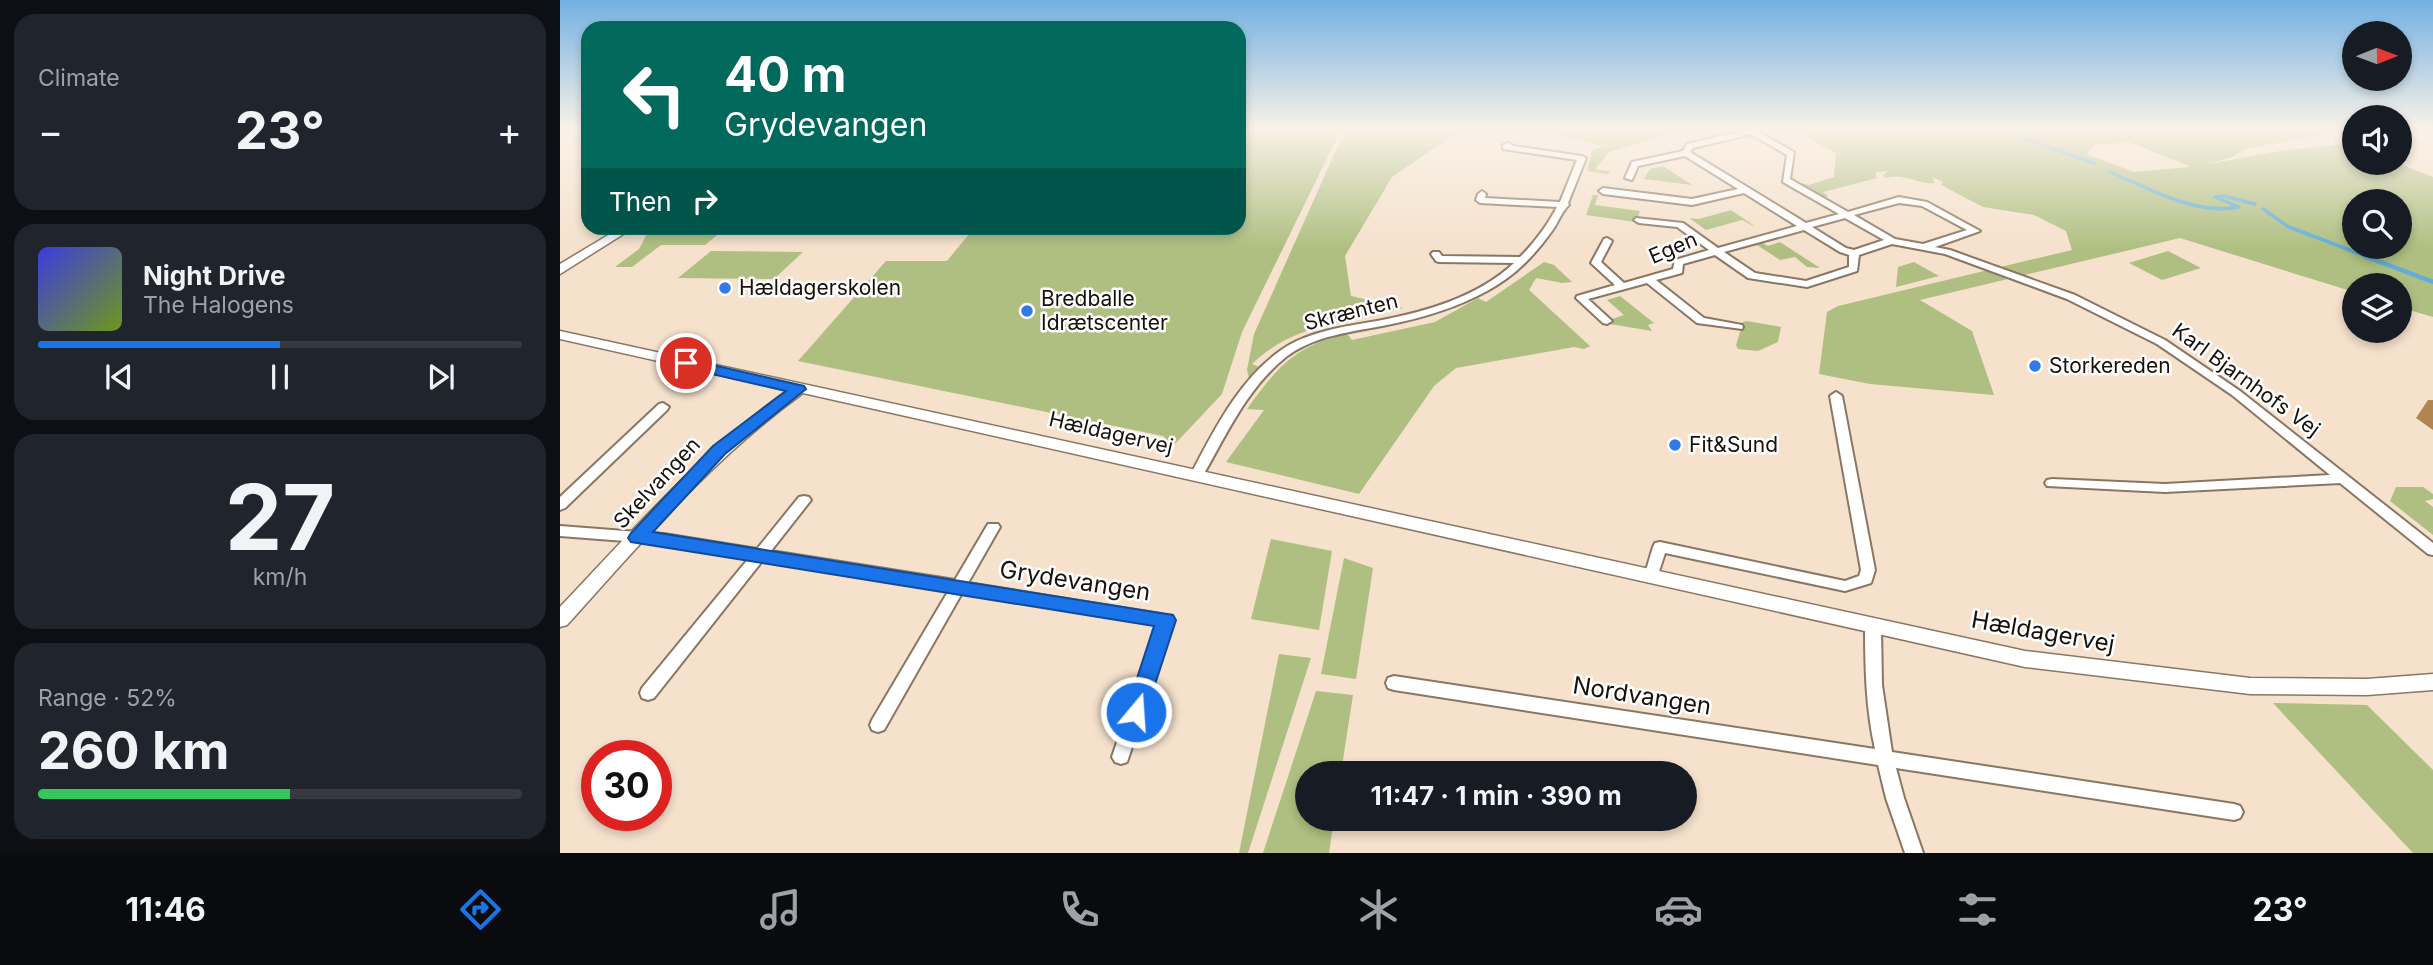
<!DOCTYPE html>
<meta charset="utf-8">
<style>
:root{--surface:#171b24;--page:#20242c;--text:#f1f3f6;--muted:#9ea1a6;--line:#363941;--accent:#1a73e8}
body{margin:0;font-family:Inter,sans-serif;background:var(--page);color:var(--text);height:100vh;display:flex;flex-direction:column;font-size:26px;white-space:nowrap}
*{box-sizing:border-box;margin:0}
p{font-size:23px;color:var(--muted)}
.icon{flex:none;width:38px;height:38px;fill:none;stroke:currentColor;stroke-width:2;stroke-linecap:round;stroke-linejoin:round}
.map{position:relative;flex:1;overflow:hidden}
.side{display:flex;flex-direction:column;gap:14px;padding:14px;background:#0d0f14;width:560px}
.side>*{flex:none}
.banner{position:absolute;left:21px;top:21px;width:665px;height:214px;border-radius:21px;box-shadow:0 4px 10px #0003;background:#00695c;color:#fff;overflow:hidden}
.needle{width:46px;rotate:89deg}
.controls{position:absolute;left:1782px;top:21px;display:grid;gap:14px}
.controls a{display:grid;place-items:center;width:70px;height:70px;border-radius:50%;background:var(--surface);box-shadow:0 4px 10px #0003;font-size:35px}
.speed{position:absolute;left:21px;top:740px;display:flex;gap:14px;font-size:35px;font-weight:700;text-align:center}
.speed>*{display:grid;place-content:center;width:91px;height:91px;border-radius:50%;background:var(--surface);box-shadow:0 4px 10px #0003;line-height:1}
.speed .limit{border:10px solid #d22;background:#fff;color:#111}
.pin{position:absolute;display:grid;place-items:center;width:60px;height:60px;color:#fff;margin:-30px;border:4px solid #fff;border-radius:50%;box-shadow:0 2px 7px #0007}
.me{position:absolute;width:77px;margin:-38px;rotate:18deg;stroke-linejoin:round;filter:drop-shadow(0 0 5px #0008)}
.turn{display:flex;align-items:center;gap:24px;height:147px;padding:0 28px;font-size:32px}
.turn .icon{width:91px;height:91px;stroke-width:2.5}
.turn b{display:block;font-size:49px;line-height:60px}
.then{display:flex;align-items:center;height:66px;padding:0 28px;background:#0003;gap:14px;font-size:26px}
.big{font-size:52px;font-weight:700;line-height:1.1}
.side .tile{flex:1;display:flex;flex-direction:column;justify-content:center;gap:10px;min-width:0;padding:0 24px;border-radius:21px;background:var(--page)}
.side .dial{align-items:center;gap:0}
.dial b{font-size:91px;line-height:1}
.song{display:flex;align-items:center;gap:21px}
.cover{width:84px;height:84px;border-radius:10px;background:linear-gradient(135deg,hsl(240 70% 55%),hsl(80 70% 35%))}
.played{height:7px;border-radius:4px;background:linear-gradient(90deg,var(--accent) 50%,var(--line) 50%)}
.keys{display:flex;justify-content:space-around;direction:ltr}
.heat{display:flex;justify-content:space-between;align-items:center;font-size:38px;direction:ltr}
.charge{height:10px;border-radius:5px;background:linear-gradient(90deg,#34c759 52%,var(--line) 0)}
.trip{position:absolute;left:735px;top:761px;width:402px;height:70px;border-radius:35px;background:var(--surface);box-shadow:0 4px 10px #0003;font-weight:700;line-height:70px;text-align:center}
.tab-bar{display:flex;height:112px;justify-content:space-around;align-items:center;background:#090b0e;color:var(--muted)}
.tab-bar .icon{width:49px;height:49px}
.tab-bar .active{color:var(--accent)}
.tab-bar b{font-size:32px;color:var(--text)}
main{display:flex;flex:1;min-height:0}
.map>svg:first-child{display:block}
</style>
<main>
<section class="side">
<div class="tile"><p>Climate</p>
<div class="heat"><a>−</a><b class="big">23°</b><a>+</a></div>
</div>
<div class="tile">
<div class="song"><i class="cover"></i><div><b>Night Drive</b><p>The Halogens</p></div></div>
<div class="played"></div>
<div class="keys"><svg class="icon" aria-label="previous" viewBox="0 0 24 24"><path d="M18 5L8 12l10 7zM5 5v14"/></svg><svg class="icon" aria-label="pause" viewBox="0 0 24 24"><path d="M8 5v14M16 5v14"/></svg><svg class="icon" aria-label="next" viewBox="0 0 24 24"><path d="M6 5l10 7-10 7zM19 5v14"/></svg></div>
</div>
<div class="tile dial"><b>27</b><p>km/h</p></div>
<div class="tile"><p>Range · 52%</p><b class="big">260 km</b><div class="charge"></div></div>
</section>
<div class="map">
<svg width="1873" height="853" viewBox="0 0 1873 853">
<rect width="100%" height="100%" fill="#f5e1cc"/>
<!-- green -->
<path fill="#aebf81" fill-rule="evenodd" d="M 679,130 L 777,130 L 776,140 L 682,332 L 662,394 L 613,446 L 603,436 L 238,361 L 326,261 L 387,261 L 414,228 L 679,228 Z
M 785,130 L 901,130 L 832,177 L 785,256 L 791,296 L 843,308 C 789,322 734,323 692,364 L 700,367 L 689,378 L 687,370 L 694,334 Z
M 981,130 L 1123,130 L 1049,152 L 1035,169 L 1050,172 L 1048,174 L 1027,171 L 1032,150 L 1044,146 Z
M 1242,130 L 1794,130 L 1688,148 L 1672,157 L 1648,164 L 1725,150 L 1794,143 L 1794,163 L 1837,163 L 1873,177 L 1873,317 L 1839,307 L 1839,285 L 1794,285 L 1794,292 L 1620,238 L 1360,300 L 1412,331 L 1434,395 L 1310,384 L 1259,374 L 1267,312 L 1278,306 L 1512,250 L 1506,231 L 1474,215 L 1423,207 L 1381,185 L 1383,182 L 1372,177 L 1375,183 C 1361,185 1344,173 1326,178 L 1323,176 L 1328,171 L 1315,172 L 1317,178 L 1263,192 L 1268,196 L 1264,198 L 1237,182 L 1249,185 L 1274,177 L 1276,153 L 1243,135 ZM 1569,142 L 1629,166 L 1629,167 L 1574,172 L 1526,154 L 1535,145 ZM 1794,201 L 1839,201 L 1839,247 L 1794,247 Z
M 1103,166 L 1132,185 L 1084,179 L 1090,169 Z
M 1033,195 L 1038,195 L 1035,205 L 1080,211 L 1076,222 L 1026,215 Z
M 1171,210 L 1196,227 L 1182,220 L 1146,230 L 1129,218 L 1139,219 Z
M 90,228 L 166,228 L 145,245 L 101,245 L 72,267 L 55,267 L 79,249 Z
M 1201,242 L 1208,246 L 1220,242 L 1260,268 L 1247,267 L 1235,257 L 1220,260 L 1197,245 L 1180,248 Z
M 151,251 L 243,252 L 214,279 L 118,278 Z
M 1608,251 L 1641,268 L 1602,280 L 1569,263 Z
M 984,262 L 994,265 L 1012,282 L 1002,283 L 976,278 L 969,290 L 1030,346 L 1024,349 L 1014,347 L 896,368 L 874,386 L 799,494 L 666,462 L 704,410 L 687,409 C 717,367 736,345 787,334 L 792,340 L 875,322 L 918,298 L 926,302 Z
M 1354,262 L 1379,276 L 1336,287 L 1338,267 Z
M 1060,296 L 1094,323 L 1088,325 L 1092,331 L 1050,324 L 1052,319 L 1064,315 L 1047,300 Z
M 1187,321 L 1221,327 L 1218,342 L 1198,351 L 1178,349 L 1176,345 L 1183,322 Z
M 1836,487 L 1863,487 L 1873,494 L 1873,499 L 1865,501 L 1873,507 L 1873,535 L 1830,501 Z
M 711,539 L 772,551 L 759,630 L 691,619 Z
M 784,558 L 813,568 L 796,679 L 761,674 Z
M 719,654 L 751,658 L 688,853 L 679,853 Z
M 756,691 L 793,695 L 781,773 L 747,774 L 747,819 L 774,819 L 769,853 L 703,853 Z
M 1713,703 L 1807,705 L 1873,770 L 1873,853 L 1853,853 Z"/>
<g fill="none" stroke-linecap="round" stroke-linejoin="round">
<!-- stream-far1 -->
<path stroke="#61add8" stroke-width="3.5" d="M 1452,130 L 1462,134 L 1464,139 L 1534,163
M 1550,172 C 1589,188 1636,216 1679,207 L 1655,197 L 1664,196 L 1695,204
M 1703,209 L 1729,227 L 1808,257"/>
<!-- stream -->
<path stroke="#61add8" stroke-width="4.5" d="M 1804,256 L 1873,282"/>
<defs>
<path id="minor" d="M 1188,130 L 1195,130 L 1234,152 L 1230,179 L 1288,212 L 1339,197 L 1367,202 L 1420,231 L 1375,247 L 1390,250 L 1515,295 L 1605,340 L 1680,391 L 1873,543 L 1873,555 L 1868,554 L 1780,483 L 1605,492 L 1487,486 L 1485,483 L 1487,480 L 1492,479 L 1605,484 L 1770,475 L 1672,395 L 1597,344 L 1507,299 L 1385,254 L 1332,244 L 1299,255 L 1297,271 L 1247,287 L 1188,278 L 1155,255 L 1123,264 L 1122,273 L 1096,280 L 1144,318 L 1182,325 L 1183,327 L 1182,329 L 1137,323 L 1087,283 L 1028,299 L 1052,321 L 1047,324 L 1043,323 L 1016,298 L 1017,296 L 1055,285 L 1031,263 L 1044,239 L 1047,238 L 1052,241 L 1041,262 L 1064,283 L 1113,269 L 1115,260 L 1149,250 L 1117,227 L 1079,223 L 1074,220 L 1076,218 L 1123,223 L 1158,248 L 1237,226 L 1184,193 L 1132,205 L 1043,194 L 1039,191 L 1043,188 L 1132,199 L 1178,189 L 1125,156 L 1078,166 L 1072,180 L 1065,178 L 1072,162 L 1123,151 L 1127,144 ZM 1191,134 L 1227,155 L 1223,182 L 1279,214 L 1246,223 L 1130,152 L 1133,148 ZM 1339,203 L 1362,206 L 1407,230 L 1363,244 L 1335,239 L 1294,215 ZM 1285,218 L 1324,240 L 1294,250 L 1286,248 L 1252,227 ZM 1244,230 L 1280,252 L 1289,255 L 1289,267 L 1246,281 L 1195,273 L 1164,252 Z
M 949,143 L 953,146 L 1022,156 L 1026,158 L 1008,203 L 1009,205 C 1002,211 998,223 992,231 C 974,256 955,276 927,291 C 896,308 862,318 827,325 C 792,332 755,335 726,357 C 686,389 666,436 641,479 L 631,479 L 630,476 C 654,430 682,373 729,345 C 756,330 788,326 817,321 C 865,312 918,297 954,263 L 879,262 L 876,261 L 871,254 L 873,252 L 879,252 L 882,256 L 960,257 C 975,242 987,226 997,207 L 920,203 L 916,200 L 918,194 L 922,191 L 926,194 L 925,198 L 1000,202 L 1017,160 L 943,149 L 943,145 Z
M 1276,392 L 1282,396 L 1315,570 L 1311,583 L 1285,591 L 1105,553 L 1096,581 L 1091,582 L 1086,581 L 1084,577 L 1093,547 L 1095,543 L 1100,542 L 1285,581 L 1299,576 L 1301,570 L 1270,396 Z
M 103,403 L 109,407 L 107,410 L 5,508 L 0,510 L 0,497 L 99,404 Z
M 244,496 L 249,497 L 251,500 L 211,551 L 395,580 L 428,524 L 438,524 L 440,527 L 408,583 L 611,616 L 614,620 L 567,762 L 561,764 L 555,762 L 552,757 L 597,624 L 402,593 L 324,730 L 318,732 L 312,730 L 310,725 L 312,720 L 389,590 L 203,560 L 94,698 L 88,700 L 82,698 L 80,693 L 82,688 L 189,558 L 104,544 L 0,536 L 0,526 L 104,534 L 197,549 L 239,497 Z
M 1313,621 L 1318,623 L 1321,627 L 1322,685 L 1332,752 L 1674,804 L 1680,806 L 1683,812 L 1680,818 L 1674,820 L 1336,768 L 1344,798 L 1363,853 L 1345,853 L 1326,798 L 1318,765 L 834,690 L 828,688 L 826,683 L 828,678 L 834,676 L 1315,749 C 1306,709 1305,668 1305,627 L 1308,623 Z"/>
<path id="tertiary" d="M 60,228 L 73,228 L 0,274 L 0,264 Z
M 0,331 L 1465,651 L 1690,678 L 1807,679 L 1873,674 L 1873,690 L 1807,695 L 1690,694 L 1465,667 L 243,393 C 152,459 81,543 7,625 L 0,627 L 0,607 C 72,531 141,452 228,390 L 0,339 Z"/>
</defs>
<!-- minor casing -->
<use href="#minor" stroke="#897764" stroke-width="4"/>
<!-- tertiary casing -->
<use href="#tertiary" stroke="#897764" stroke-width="3"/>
<!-- minor -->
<use href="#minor" fill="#fff" fill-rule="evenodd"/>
<!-- tertiary -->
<use href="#tertiary" fill="#fff" fill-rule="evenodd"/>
</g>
<!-- wall -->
<path fill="#b08551" d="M 1868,400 L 1873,400 L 1873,430 L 1856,418 Z"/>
<!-- sky -->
<linearGradient id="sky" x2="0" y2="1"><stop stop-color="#72b1e2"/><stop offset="0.52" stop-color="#faf2e8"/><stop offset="1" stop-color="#faf2e8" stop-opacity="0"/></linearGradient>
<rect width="1873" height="249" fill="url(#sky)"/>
<!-- route -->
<path fill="#1a73e8" stroke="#114b97" stroke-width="2" d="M 126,359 L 244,386 L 246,389 L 165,454 L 93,532 L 613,615 L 616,620 L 584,718 L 576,720 L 569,718 L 566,712 L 594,626 L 71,542 L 68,538 L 71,533 L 153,446 L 226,391 L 121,367 L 119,363 Z"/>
<!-- markers -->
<g fill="#327ae7" stroke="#fff" stroke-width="2.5">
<circle cx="165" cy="288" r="7"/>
<circle cx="467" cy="311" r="7"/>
<circle cx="1475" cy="366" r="7"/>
<circle cx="1115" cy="445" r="7"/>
</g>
<g text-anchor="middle" stroke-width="5" stroke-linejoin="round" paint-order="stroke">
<!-- street labels -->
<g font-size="21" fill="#171109" stroke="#fff">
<text transform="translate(1113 248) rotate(-23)" y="7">Egen</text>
<text transform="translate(791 312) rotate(-14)" y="7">Skrænten</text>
<text transform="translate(1686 380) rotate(36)" y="7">Karl Bjarnhofs Vej</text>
<text transform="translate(551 433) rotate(13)" y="7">Hældagervej</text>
<text transform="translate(97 483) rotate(-47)" y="7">Skelvangen</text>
</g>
<!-- poi labels -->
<g font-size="21" fill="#171109" stroke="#fff" text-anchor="start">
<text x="179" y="295">Hældagerskolen</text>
<text x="481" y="306">Bredballe<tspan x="481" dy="24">Idrætscenter</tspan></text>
<text x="1489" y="373">Storkereden</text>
<text x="1129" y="452">Fit&amp;Sund</text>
</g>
<!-- near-street labels -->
<g font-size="24" fill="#171109" stroke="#fff">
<text transform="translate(515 581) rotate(9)" y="8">Grydevangen</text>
<text transform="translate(1483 632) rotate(10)" y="8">Hældagervej</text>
<text transform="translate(1082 696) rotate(9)" y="8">Nordvangen</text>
</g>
</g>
</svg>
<div class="controls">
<a><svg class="needle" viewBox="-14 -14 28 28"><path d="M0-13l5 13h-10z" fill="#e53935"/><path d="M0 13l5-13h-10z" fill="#9ea1a6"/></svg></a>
<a><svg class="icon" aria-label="sound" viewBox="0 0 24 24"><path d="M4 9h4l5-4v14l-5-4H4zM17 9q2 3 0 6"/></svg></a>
<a><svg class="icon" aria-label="search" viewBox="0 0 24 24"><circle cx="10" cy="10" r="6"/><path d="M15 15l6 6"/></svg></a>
<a><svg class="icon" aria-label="layers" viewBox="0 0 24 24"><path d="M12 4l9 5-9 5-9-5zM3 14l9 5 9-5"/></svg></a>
</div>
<div class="speed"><div class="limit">30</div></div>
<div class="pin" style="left:126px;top:363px;background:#d93025"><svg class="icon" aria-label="arrive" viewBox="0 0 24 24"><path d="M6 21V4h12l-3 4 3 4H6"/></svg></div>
<svg class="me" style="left:576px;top:712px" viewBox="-20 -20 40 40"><circle r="17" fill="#1a73e8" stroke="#fff" stroke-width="3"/><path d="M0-11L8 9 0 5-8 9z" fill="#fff"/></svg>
<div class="trip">11:47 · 1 min · 390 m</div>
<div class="banner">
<div class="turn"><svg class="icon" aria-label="left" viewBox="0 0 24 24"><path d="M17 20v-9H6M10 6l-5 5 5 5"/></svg><div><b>40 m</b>Grydevangen</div></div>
<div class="then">Then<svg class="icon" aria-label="right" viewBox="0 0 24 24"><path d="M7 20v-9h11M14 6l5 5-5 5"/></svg></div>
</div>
</div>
</main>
<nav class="tab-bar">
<b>11:46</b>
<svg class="icon active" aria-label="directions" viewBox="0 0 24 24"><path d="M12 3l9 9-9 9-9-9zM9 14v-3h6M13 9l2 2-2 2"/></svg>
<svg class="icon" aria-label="music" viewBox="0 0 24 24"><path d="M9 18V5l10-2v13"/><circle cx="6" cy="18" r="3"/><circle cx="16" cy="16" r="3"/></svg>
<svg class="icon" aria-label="phone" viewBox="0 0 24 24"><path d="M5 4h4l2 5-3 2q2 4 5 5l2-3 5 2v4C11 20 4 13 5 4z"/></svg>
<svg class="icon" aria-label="climate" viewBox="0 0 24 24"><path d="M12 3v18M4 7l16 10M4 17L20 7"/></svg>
<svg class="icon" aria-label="car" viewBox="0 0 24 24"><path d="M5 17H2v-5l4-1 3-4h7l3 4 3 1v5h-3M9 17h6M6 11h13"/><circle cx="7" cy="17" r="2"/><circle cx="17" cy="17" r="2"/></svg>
<svg class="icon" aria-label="filters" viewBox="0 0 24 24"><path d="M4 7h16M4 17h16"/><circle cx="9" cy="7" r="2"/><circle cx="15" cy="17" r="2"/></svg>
<b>23°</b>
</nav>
